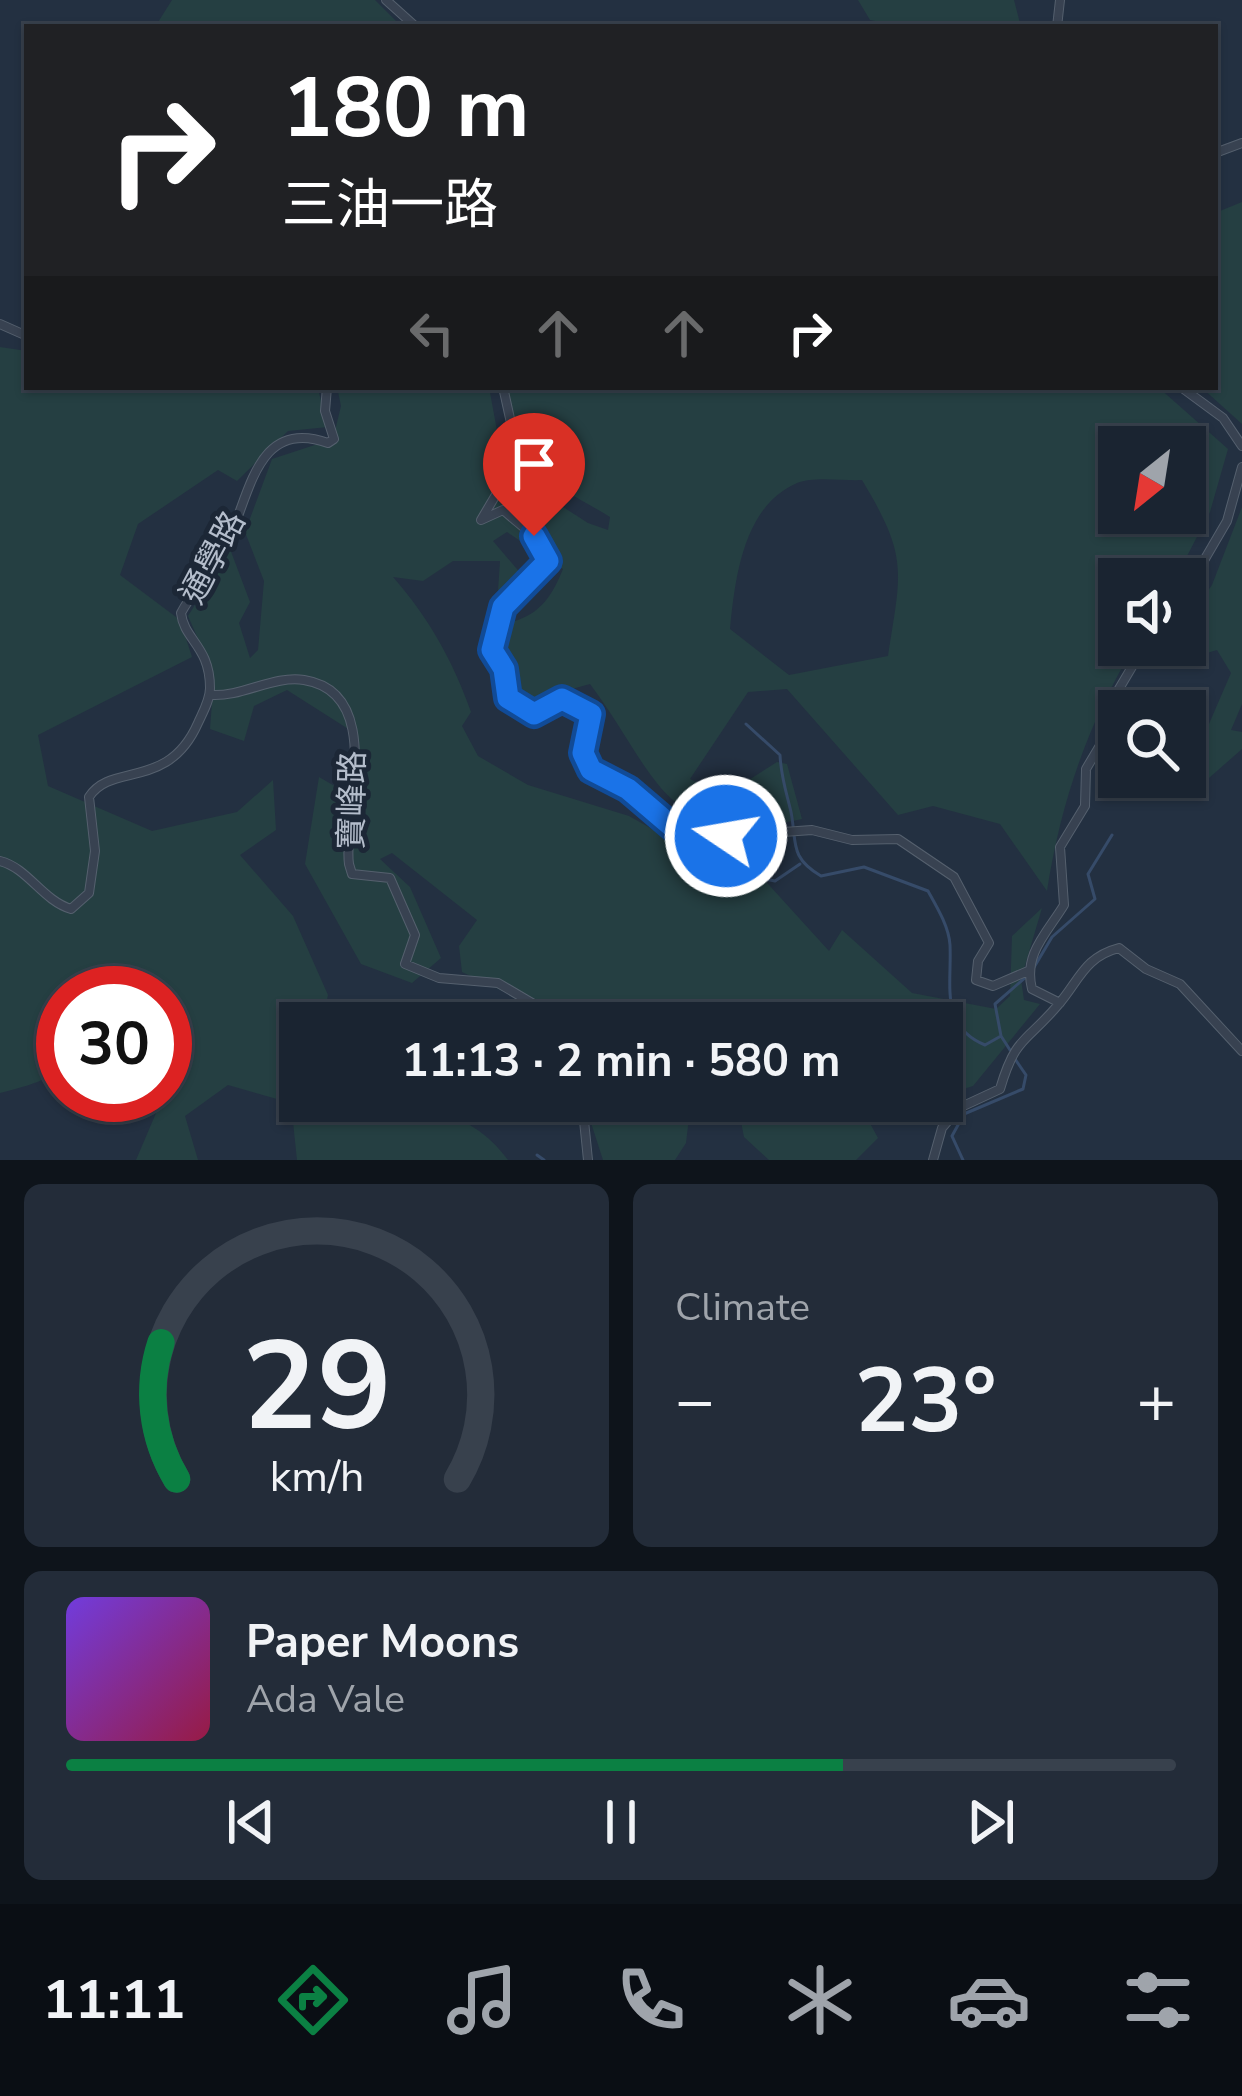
<!DOCTYPE html>
<meta charset="utf-8">
<style>
:root{--surface:#1a2431;--page:#232c39;--text:#f1f3f6;--muted:#9fa4ab;--line:#38414d;--accent:#0b8043}
body{margin:0;font-family:"Nunito Sans","Noto Sans TC",sans-serif;background:var(--page);color:var(--text);height:100vh;display:flex;flex-direction:column;font-size:45px;white-space:nowrap}
*{box-sizing:border-box;margin:0}
p{font-size:39px;color:var(--muted)}
.icon{flex:none;width:66px;height:66px;fill:none;stroke:currentColor;stroke-width:2;stroke-linecap:round;stroke-linejoin:round}
.map{position:relative;height:1160px;overflow:hidden}
.drawer{display:flex;flex-direction:column;gap:24px;padding:24px;background:#0e141b;flex:1}
.drawer>*{flex:none}
.hud{position:absolute;left:24px;top:24px;width:1194px;height:366px;border-radius:0px;box-shadow:0 3px 9px #0004,0 0 0 3px var(--line);background:#202124;color:#fff;overflow:hidden}
.needle{width:78px;rotate:210deg}
.fabs{position:absolute;left:1098px;top:426px;display:grid;gap:24px}
.fabs a{display:grid;place-items:center;width:108px;height:108px;border-radius:0px;background:var(--surface);box-shadow:0 3px 9px #0004,0 0 0 3px var(--line);font-size:60px}
.speed{position:absolute;left:36px;top:966px;display:flex;gap:24px;font-size:60px;font-weight:700;text-align:center}
.speed>*{display:grid;place-content:center;width:156px;height:156px;border-radius:50%;background:var(--surface);box-shadow:0 3px 9px #0004,0 0 0 3px var(--line);line-height:1}
.speed .limit{border:18px solid #d22;background:#fff;color:#111}
.pin{position:absolute;display:grid;place-items:center;width:102px;height:102px;color:#fff;margin:-123px -51px;border-radius:50% 50% 50% 0;rotate:-45deg;box-shadow:0 0 12px #0007}
.pin .icon{rotate:45deg}
.me{position:absolute;width:132px;margin:-66px;rotate:282deg;stroke-linejoin:round;filter:drop-shadow(0 0 9px #0008)}
.turn{display:flex;align-items:center;gap:42px;height:252px;padding:0 60px;font-size:54px}
.turn .icon{width:156px;height:156px;stroke-width:2.5}
.turn b{display:block;font-size:84px;line-height:102px}
.lanes{display:flex;align-items:center;height:114px;padding:0 60px;background:#0003;justify-content:center;gap:60px;direction:ltr}
.lanes .off{opacity:.35}
.big{font-size:90px;font-weight:700;line-height:1.1}
.drawer .tile{flex:1;display:flex;flex-direction:column;justify-content:center;gap:18px;min-width:0;padding:0 42px;border-radius:18px;background:var(--page)}
.drawer .dial{align-items:center;gap:0}
.dial svg{height:312px;overflow:visible;fill:none;stroke:var(--line);stroke-width:7;stroke-linecap:round;text-anchor:middle}
.dial text{fill:var(--text);stroke:none}
.song{display:flex;align-items:center;gap:36px}
.cover{width:144px;height:144px;border-radius:18px;background:linear-gradient(135deg,hsl(260 70% 55%),hsl(340 70% 35%))}
.played{height:12px;border-radius:6px;background:linear-gradient(90deg,var(--accent) 70%,var(--line) 70%)}
.keys{display:flex;justify-content:space-around;direction:ltr}
.heat{display:flex;justify-content:space-between;align-items:center;font-size:66px;direction:ltr}
.drawer .tiles{flex:1;display:grid;gap:24px;grid-template-columns:1fr 1fr}
.tile:last-child{grid-column:span 2}
.trip{position:absolute;left:279px;top:1002px;width:684px;height:120px;border-radius:0px;background:var(--surface);box-shadow:0 3px 9px #0004,0 0 0 3px var(--line);font-weight:700;line-height:120px;text-align:center}
.tabs{display:flex;height:192px;justify-content:space-around;align-items:center;background:#0a0e14;color:var(--muted)}
.tabs .icon{width:84px;height:84px}
.tabs .active{color:var(--accent)}
.tabs b{font-size:54px;color:var(--text)}
.map>svg:first-child{display:block}
</style>
<div class="map">
<svg width="1242" height="1160" viewBox="0 0 1242 1160">
<rect width="100%" height="100%" fill="#233041"/>
<!-- green -->
<path fill="#253f42" fill-rule="evenodd" d="M 172,0 L 375,0 L 402,27 L 155,27 Z
M 858,0 L 1014,0 L 1021,27 L 905,27 L 870,20 Z
M 1242,202 L 1242,424 L 1201,387 L 1215,387 L 1215,213 Z
M 0,347 L 27,351 L 27,387 L 286,387 L 319,393 L 328,427 L 288,431 L 237,481 L 218,470 L 138,524 L 120,575 L 180,620 L 192,657 L 38,735 L 48,786 L 152,831 L 237,812 L 273,780 L 276,830 L 240,855 L 293,916 L 328,995 L 322,1023 L 300,1023 L 300,1101 C 374,1101 460,1093 508,1160 L 297,1160 L 291,1103 L 228,1085 L 185,1116 L 198,1160 L 136,1160 L 159,1106 L 133,1095 L 165,1095 L 165,993 L 63,993 C 63,1068 79,1073 0,1093 Z
M 337,387 L 489,387 L 504,469 L 588,523 L 608,530 L 610,517 C 541,475 513,473 500,387 L 1158,387 L 1228,449 L 1210,512 L 1175,579 L 1119,579 L 1119,645 L 1135,645 C 1088,723 1061,801 1047,891 L 1000,824 L 933,806 L 898,815 L 787,689 L 748,692 L 690,779 L 724,796 L 777,762 L 787,764 L 802,819 C 663,849 659,776 590,684 L 528,701 L 508,681 L 493,626 C 533,620 548,606 563,569 L 507,532 L 493,541 L 522,575 L 515,600 L 497,606 L 500,561 L 453,561 L 423,581 L 393,577 C 429,618 453,661 471,712 L 462,726 L 478,756 L 528,785 L 629,816 L 707,860 L 760,875 L 829,951 L 842,930 L 912,993 L 996,1009 L 1010,996 L 1012,936 L 1042,908 L 1021,979 L 1024,1000 L 1040,1004 L 973,1086 L 942,1096 L 942,1023 L 873,1023 L 830,1007 L 794,1018 L 796,1023 L 731,1023 L 739,1000 L 682,999 L 661,1023 L 571,1023 L 462,972 L 459,946 L 477,920 L 392,853 L 380,859 L 410,887 L 441,958 L 412,983 L 361,964 L 305,864 L 319,777 L 357,799 L 353,732 L 287,690 L 254,706 L 244,741 L 210,729 L 214,675 L 188,616 L 230,549 L 250,602 L 239,623 L 250,658 L 258,650 L 264,581 L 245,532 L 272,459 L 333,439 L 341,406 ZM 1119,447 L 1185,447 L 1185,513 L 1119,513 ZM 862,480 C 909,558 901,571 888,656 L 789,675 L 730,629 C 735,579 743,506 797,483 C 814,476 844,481 862,480 Z
M 1242,507 L 1242,704 L 1231,730 L 1242,732 L 1242,749 L 1209,778 L 1194,781 L 1199,747 L 1231,673 L 1217,650 L 1183,660 L 1159,646 L 1185,645 L 1185,623 L 1212,585 Z
M 584,1101 L 691,1101 L 686,1143 L 675,1160 L 603,1160 Z
M 737,1101 L 858,1101 L 878,1138 L 856,1160 L 769,1160 L 744,1137 Z"/>
<g fill="none" stroke-linecap="round" stroke-linejoin="round">
<!-- stream -->
<path stroke="#364b69" stroke-width="3" d="M 746,724 L 780,755 C 781,777 786,791 791,812 C 797,843 789,857 821,876 L 864,867 L 928,891 C 937,907 949,927 950,945 C 952,984 939,1026 985,1045 L 1001,1036
M 713,869 L 775,881 L 800,864
M 1033,969 L 1052,937 L 1095,899 L 1088,874 L 1112,835
M 1010,1050 L 1001,1036 L 995,1004 L 1027,976
M 537,1155 L 544,1160
M 963,1160 L 952,1136 L 964,1114 L 1023,1089 L 1026,1075 L 1015,1059"/>
<defs>
<path id="minor" d="M 386,0 L 416,27
M 1057,27 L 1060,0
M 1215,153 L 1242,143
M 0,324 L 27,336
M 503,387 L 511,423 L 510,471 L 481,520 L 503,510 L 534,536 L 547,561 L 503,607 L 492,650 L 504,669 L 508,698 L 534,714 L 562,699 L 574,701 L 591,714 L 583,753 L 591,770 L 628,789 L 676,829 L 726,836 L 812,830 L 852,840 L 898,839 L 954,877 L 989,943 L 978,961 L 976,980 L 993,986 L 1028,971
M 1181,387 L 1223,418 L 1242,446
M 1185,593 L 1227,521 L 1242,467
M 211,695 C 242,697 274,675 304,680 C 387,693 342,818 349,864 L 352,874 L 390,878 L 415,935 L 405,964 L 439,978 L 498,983 L 566,1023
M 0,861 C 28,868 42,900 71,909 L 89,893 L 95,851 L 89,797 C 111,762 168,791 198,723 C 203,712 210,700 210,688 C 210,646 184,640 181,613 C 193,590 212,572 224,549 C 250,502 253,416 328,443 L 334,439 L 325,411 L 327,387
M 1060,1003 L 1032,989 C 1023,954 1047,933 1064,905 L 1060,847 L 1085,806 L 1086,769 L 1105,737 L 1107,709 L 1145,645
M 582,1101 L 588,1160
M 933,1160 L 942,1128 L 959,1108 L 1000,1089 C 1016,1035 1026,1043 1058,1005 C 1079,981 1084,957 1119,948 L 1146,969 L 1180,984 L 1242,1051"/>
</defs>
<!-- minor casing -->
<use href="#minor" stroke="#55606e" stroke-width="10"/>
<!-- minor -->
<use href="#minor" stroke="#384251" stroke-width="8"/>
</g>
<g fill="none" stroke-linecap="round" stroke-linejoin="round">
<defs>
<path id="route" d="M 534,536 L 548,561 L 503,607 L 492,650 L 504,669 L 508,698 L 534,714 L 562,699 L 591,714 L 583,753 L 591,770 L 628,789 L 676,830 L 726,836"/>
</defs>
<!-- route casing -->
<use href="#route" stroke="#114b97" stroke-width="30"/>
<!-- route -->
<use href="#route" stroke="#1a73e8" stroke-width="21"/>
</g>
<g text-anchor="middle" stroke-width="10" stroke-linejoin="round" paint-order="stroke">
<!-- street labels -->
<g font-size="33" fill="#b4bdcb" stroke="#1c2736">
<text transform="translate(212 557) rotate(-62)" y="12">通學路</text>
<text transform="translate(351 800) rotate(-89)" y="12">寶峰路</text>
</g>
</g>
</svg>
<div class="fabs">
<a><svg class="needle" viewBox="-14 -14 28 28"><path d="M0-13l5 13h-10z" fill="#e53935"/><path d="M0 13l5-13h-10z" fill="#9fa4ab"/></svg></a>
<a><svg class="icon" aria-label="sound" viewBox="0 0 24 24"><path d="M4 9h4l5-4v14l-5-4H4zM17 9q2 3 0 6"/></svg></a>
<a><svg class="icon" aria-label="search" viewBox="0 0 24 24"><circle cx="10" cy="10" r="6"/><path d="M15 15l6 6"/></svg></a>
</div>
<div class="speed"><div class="limit">30</div></div>
<div class="pin" style="left:534px;top:536px;background:#d93025"><svg class="icon" aria-label="arrive" viewBox="0 0 24 24"><path d="M6 21V4h12l-3 4 3 4H6"/></svg></div>
<svg class="me" style="left:726px;top:836px" viewBox="-20 -20 40 40"><circle r="17" fill="#1a73e8" stroke="#fff" stroke-width="3"/><path d="M0-11L8 9 0 5-8 9z" fill="#fff"/></svg>
<div class="trip">11:13 · 2 min · 580 m</div>
<div class="hud">
<div class="turn"><svg class="icon" aria-label="right" viewBox="0 0 24 24"><path d="M7 20v-9h11M14 6l5 5-5 5"/></svg><div><b>180 m</b>三油一路</div></div>
<div class="lanes"><svg class="icon off" aria-label="left" viewBox="0 0 24 24"><path d="M17 20v-9H6M10 6l-5 5 5 5"/></svg><svg class="icon off" aria-label="ahead" viewBox="0 0 24 24"><path d="M12 20V5M6 11l6-6 6 6"/></svg><svg class="icon off" aria-label="ahead" viewBox="0 0 24 24"><path d="M12 20V5M6 11l6-6 6 6"/></svg><svg class="icon" aria-label="right" viewBox="0 0 24 24"><path d="M7 20v-9h11M14 6l5 5-5 5"/></svg></div>
</div>
</div>
<section class="drawer">
<div class="tiles">
<div class="tile dial"><svg viewBox="0 0 100 80">
<path d="M14 69A42 42 0 1 1 86 69"/>
<path d="M14 69A42 42 0 0 1 10 34" stroke="#0b8043"/>
<text x="50" y="56" font-size="32" font-weight="700">29</text>
<text x="50" y="72" font-size="11">km/h</text>
</svg></div>
<div class="tile"><p>Climate</p>
<div class="heat"><a>−</a><b class="big">23°</b><a>+</a></div>
</div>
<div class="tile">
<div class="song"><i class="cover"></i><div><b>Paper Moons</b><p>Ada Vale</p></div></div>
<div class="played"></div>
<div class="keys"><svg class="icon" aria-label="previous" viewBox="0 0 24 24"><path d="M18 5L8 12l10 7zM5 5v14"/></svg><svg class="icon" aria-label="pause" viewBox="0 0 24 24"><path d="M8 5v14M16 5v14"/></svg><svg class="icon" aria-label="next" viewBox="0 0 24 24"><path d="M6 5l10 7-10 7zM19 5v14"/></svg></div>
</div>
</div>
</section>
<nav class="tabs">
<b>11:11</b>
<svg class="icon active" aria-label="directions" viewBox="0 0 24 24"><path d="M12 3l9 9-9 9-9-9zM9 14v-3h6M13 9l2 2-2 2"/></svg>
<svg class="icon" aria-label="music" viewBox="0 0 24 24"><path d="M9 18V5l10-2v13"/><circle cx="6" cy="18" r="3"/><circle cx="16" cy="16" r="3"/></svg>
<svg class="icon" aria-label="phone" viewBox="0 0 24 24"><path d="M5 4h4l2 5-3 2q2 4 5 5l2-3 5 2v4C11 20 4 13 5 4z"/></svg>
<svg class="icon" aria-label="climate" viewBox="0 0 24 24"><path d="M12 3v18M4 7l16 10M4 17L20 7"/></svg>
<svg class="icon" aria-label="car" viewBox="0 0 24 24"><path d="M5 17H2v-5l4-1 3-4h7l3 4 3 1v5h-3M9 17h6M6 11h13"/><circle cx="7" cy="17" r="2"/><circle cx="17" cy="17" r="2"/></svg>
<svg class="icon" aria-label="filters" viewBox="0 0 24 24"><path d="M4 7h16M4 17h16"/><circle cx="9" cy="7" r="2"/><circle cx="15" cy="17" r="2"/></svg>
</nav>
